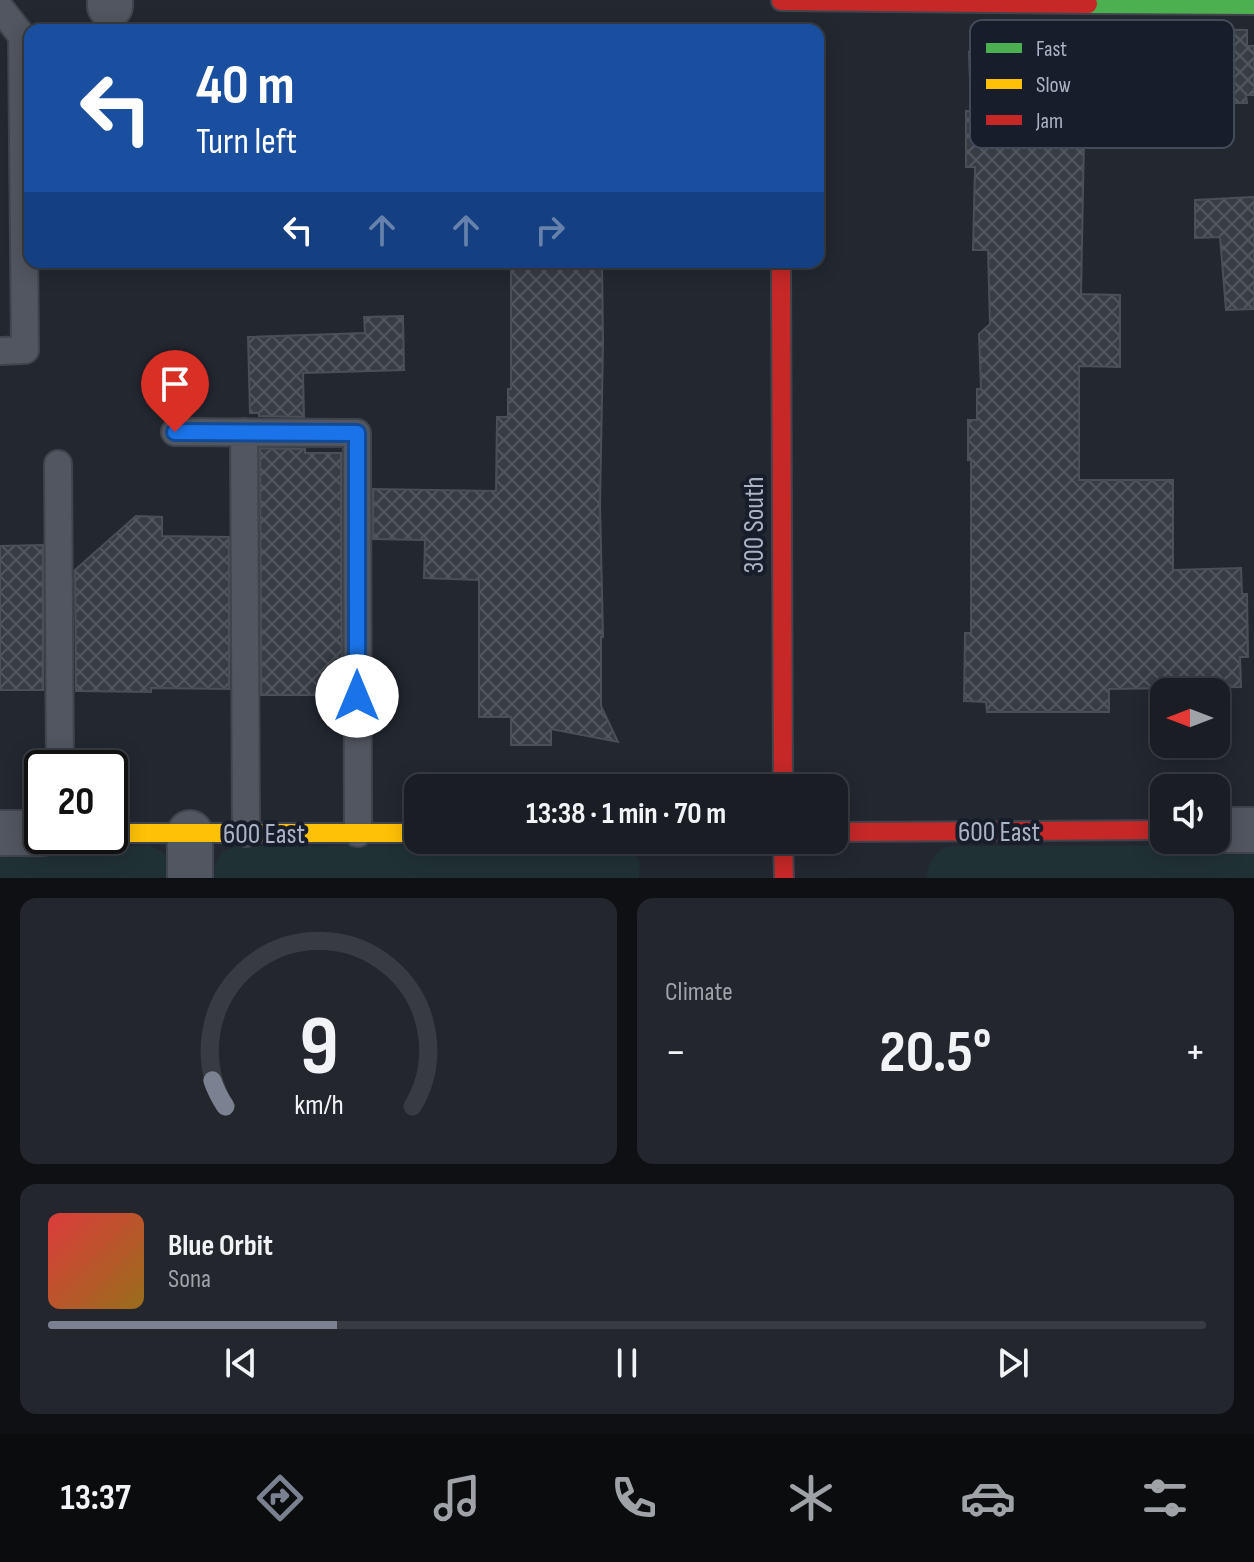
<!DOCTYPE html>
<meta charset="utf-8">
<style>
:root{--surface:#1a1d24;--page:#23262c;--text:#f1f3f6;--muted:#9fa2a6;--line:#383b41;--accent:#7b8190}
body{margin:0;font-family:"Sofia Sans Condensed",sans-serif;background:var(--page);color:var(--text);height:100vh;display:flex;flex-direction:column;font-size:30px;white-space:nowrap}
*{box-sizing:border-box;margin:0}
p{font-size:26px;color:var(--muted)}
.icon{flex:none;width:44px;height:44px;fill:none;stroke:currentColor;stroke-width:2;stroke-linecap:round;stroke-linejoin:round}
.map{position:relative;height:878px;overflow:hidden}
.drawer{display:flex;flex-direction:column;gap:20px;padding:20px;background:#0e1014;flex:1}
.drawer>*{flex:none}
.top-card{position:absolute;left:24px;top:24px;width:800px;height:244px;border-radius:16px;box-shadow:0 4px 20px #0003,0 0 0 2px var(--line);background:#1a4fa0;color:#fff;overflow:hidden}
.needle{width:52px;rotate:270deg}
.fabs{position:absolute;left:1150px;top:678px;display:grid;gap:16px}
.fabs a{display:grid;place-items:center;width:80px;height:80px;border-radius:16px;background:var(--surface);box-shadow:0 4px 20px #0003,0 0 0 2px var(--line);font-size:40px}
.speed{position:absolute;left:24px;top:750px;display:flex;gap:16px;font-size:40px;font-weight:700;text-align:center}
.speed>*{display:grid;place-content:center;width:104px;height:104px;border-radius:50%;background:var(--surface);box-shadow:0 4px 20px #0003,0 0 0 2px var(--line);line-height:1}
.speed .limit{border:4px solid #111;border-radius:12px;background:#fff;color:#111}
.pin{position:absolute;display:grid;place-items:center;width:68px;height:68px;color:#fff;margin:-82px -34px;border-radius:50% 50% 50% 0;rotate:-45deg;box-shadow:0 0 8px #0007}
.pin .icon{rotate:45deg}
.me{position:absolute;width:88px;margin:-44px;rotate:0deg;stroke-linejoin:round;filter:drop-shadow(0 0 6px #0008)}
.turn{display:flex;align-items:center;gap:28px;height:168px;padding:0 40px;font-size:36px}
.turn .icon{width:104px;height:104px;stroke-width:2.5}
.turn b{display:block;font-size:56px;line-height:68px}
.lanes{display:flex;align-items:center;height:76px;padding:0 40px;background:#0003;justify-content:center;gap:40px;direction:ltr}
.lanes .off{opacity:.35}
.big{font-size:60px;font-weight:700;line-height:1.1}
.drawer .tile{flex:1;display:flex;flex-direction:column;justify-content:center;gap:12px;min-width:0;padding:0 28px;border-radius:16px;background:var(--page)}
.drawer .dial{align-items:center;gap:0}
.dial svg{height:208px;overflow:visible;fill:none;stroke:var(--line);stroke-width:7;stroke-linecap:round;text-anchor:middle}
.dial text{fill:var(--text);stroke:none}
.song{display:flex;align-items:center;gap:24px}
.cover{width:96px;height:96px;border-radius:12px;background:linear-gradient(135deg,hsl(0 70% 55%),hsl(40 70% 35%))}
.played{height:8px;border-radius:4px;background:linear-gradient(90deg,var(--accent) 25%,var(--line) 25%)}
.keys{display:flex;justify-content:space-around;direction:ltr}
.heat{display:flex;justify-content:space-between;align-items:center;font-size:44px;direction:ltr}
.drawer .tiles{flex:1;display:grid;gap:20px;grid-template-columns:1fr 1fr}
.tile:last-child{grid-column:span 2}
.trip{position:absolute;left:404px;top:774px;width:444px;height:80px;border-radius:16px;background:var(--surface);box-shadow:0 4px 20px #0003,0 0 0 2px var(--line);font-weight:700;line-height:80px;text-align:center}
.tab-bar{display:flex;height:128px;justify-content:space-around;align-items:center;background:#0a0c0e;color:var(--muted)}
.tab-bar .icon{width:56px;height:56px}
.tab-bar .on{color:var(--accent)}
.tab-bar b{font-size:36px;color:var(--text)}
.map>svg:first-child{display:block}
</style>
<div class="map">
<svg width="1254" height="878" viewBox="0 0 1254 878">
<defs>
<pattern id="building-cross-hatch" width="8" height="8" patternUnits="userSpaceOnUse" patternTransform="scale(2)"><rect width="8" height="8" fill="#383c45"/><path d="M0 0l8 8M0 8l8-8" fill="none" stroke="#52565e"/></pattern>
</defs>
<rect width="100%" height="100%" fill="#232730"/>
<!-- grass -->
<path fill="#203136" d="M 621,845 L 633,849 L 640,863 L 639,878 L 213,878 L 215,864 L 223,851 L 238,846 Z
M 1254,845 L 1254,878 L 927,878 C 928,861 934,854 947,846 Z
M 0,846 L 149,846 C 168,852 169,859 172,878 L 0,878 Z"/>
<!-- building -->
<path fill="url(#building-cross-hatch)" stroke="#4a4f58" stroke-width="2" d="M 975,28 L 1054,28 L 1054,36 L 1086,36 L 1081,294 L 1120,295 L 1120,367 L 1079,366 L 1079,480 L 1173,480 L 1173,570 L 1241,568 L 1242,594 L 1247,594 L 1248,657 L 1240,657 L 1241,687 L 1109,689 L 1109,712 L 987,712 L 986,702 L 964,701 L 965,633 L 971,633 L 971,460 L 968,460 L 968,420 L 977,420 L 977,389 L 981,389 L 979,334 L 990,324 L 988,250 L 973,250 L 975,167 L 966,167 L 966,111 L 971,111 L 969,52 L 975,52 Z
M 1173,29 L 1247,30 L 1247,46 L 1254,46 L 1254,95 L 1246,95 L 1247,103 L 1174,103 Z
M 1254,197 L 1254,309 L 1226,310 L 1220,237 L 1195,238 L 1195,200 Z
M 511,262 L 602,262 L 603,343 L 600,505 L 603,637 L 601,637 L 601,706 L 618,742 L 551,729 L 551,745 L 511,745 L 511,717 L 479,717 L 479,580 L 424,578 L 425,540 L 373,539 L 373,489 L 496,491 L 497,417 L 508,417 L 508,389 L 511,389 Z
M 403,316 L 404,370 L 303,373 L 304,417 L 259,416 L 259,413 L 250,413 L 248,337 L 365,333 L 364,317 Z
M 260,448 L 305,449 L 305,453 L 341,453 L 342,695 L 261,695 Z
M 136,516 L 162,517 L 162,536 L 229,537 L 229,689 L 151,688 L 151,692 L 76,691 L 75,570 Z
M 43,545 L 43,690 L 0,690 L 0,546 Z"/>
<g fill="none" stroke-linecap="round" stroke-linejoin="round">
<defs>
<path id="lane" d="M 0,8 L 22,36 L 25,350 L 0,351
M 175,432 L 357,433 L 358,833
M 244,432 L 246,833
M 58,464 L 60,768"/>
<path id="street" d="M 110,0 L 110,6
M 1216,830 L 1254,830
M 0,833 L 42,833
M 190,833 L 190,878"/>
<path id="fast" d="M 1088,4 L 1254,5"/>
<path id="slow" d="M 110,833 L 418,833"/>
<path id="jam" d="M 781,1 L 1088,4
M 781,262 L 783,788
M 834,832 L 1164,830
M 783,840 L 784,878"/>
</defs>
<!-- lane casing -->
<use href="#lane" stroke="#40444d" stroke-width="30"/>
<!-- street casing -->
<use href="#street" stroke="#40444d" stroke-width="48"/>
<!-- fast casing -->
<use href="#fast" stroke="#40444d" stroke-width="22"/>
<!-- slow casing -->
<use href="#slow" stroke="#40444d" stroke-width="22"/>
<!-- jam casing -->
<use href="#jam" stroke="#40444d" stroke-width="22"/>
<!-- lane -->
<use href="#lane" stroke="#525660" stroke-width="26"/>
<!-- street -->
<use href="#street" stroke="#525660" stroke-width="44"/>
<!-- fast -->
<use href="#fast" stroke="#4caf50" stroke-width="18"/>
<!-- slow -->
<use href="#slow" stroke="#ffc107" stroke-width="18"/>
<!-- jam -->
<use href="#jam" stroke="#c62828" stroke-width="18"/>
</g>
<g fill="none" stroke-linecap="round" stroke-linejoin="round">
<defs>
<path id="route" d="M 175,432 L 357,433 L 357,696"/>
</defs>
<!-- route casing -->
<use href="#route" stroke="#114b97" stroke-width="20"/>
<!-- route -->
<use href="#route" stroke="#1a73e8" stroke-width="14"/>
</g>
<g text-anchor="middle" stroke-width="8" stroke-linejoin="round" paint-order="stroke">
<!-- street labels -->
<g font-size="28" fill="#aab2c4" stroke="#171d2b">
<text transform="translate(753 525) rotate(-90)" y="10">300 South</text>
<text x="999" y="841">600 East</text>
<text x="264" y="843">600 East</text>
</g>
</g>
<!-- legend -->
<rect x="970" y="20" width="264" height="128" rx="12" fill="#171d2b" stroke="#434a59" stroke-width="2"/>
<rect x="986" y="43" width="36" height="10" fill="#4caf50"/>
<rect x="986" y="79" width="36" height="10" fill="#ffc107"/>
<rect x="986" y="115" width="36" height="10" fill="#c62828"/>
<g font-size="22" fill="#aab2c4">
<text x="1036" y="56">Fast</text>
<text x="1036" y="92">Slow</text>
<text x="1036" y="128">Jam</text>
</g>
</svg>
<div class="fabs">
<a><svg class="needle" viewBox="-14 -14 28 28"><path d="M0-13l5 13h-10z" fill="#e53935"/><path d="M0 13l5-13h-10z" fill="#9fa2a6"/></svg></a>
<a><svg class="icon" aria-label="sound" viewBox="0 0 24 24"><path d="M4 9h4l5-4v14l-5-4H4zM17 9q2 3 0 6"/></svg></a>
</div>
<div class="speed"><div class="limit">20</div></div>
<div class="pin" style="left:175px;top:432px;background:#d93025"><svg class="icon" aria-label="arrive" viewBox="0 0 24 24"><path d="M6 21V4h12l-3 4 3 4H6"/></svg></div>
<svg class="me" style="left:357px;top:696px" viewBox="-20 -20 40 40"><circle r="19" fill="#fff"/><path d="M0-13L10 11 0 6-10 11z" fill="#1a73e8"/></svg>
<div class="trip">13:38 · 1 min · 70 m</div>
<div class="top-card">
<div class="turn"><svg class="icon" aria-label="left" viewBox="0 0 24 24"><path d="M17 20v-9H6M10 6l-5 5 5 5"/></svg><div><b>40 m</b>Turn left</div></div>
<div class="lanes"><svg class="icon" aria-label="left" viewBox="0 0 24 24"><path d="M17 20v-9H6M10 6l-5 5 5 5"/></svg><svg class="icon off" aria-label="ahead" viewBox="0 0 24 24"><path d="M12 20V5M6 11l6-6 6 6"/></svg><svg class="icon off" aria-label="ahead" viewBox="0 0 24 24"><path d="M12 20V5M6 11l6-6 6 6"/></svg><svg class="icon off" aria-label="right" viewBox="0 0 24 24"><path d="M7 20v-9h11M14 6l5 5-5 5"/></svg></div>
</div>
</div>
<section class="drawer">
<div class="tiles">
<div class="tile dial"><svg viewBox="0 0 100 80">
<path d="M14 69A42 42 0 1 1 86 69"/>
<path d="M14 69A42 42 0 0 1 9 59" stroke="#7b8190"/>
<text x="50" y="56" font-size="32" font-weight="700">9</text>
<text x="50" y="72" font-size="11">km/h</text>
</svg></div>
<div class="tile"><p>Climate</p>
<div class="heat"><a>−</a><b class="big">20.5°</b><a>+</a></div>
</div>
<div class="tile">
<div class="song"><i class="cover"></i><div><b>Blue Orbit</b><p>Sona</p></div></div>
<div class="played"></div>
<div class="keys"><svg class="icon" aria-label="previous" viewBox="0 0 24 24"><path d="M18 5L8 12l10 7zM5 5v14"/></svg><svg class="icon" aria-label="pause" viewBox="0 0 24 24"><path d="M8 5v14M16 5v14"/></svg><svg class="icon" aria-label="next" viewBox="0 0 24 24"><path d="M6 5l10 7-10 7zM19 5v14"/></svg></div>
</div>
</div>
</section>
<nav class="tab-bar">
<b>13:37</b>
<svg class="icon on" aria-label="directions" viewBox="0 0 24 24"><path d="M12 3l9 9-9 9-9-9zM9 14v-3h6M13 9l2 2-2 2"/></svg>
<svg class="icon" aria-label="music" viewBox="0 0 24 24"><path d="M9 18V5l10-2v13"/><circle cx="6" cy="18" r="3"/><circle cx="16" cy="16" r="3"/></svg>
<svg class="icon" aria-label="phone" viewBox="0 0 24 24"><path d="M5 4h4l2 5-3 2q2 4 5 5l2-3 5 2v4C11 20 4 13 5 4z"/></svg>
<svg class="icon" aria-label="climate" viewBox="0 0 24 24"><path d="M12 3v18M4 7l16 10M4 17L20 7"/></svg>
<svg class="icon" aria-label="car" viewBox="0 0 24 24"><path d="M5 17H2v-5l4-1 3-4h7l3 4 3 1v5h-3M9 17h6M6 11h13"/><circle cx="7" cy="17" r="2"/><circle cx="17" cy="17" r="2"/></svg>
<svg class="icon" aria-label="filters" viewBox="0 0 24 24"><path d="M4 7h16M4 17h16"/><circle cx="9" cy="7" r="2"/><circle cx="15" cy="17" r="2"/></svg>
</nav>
